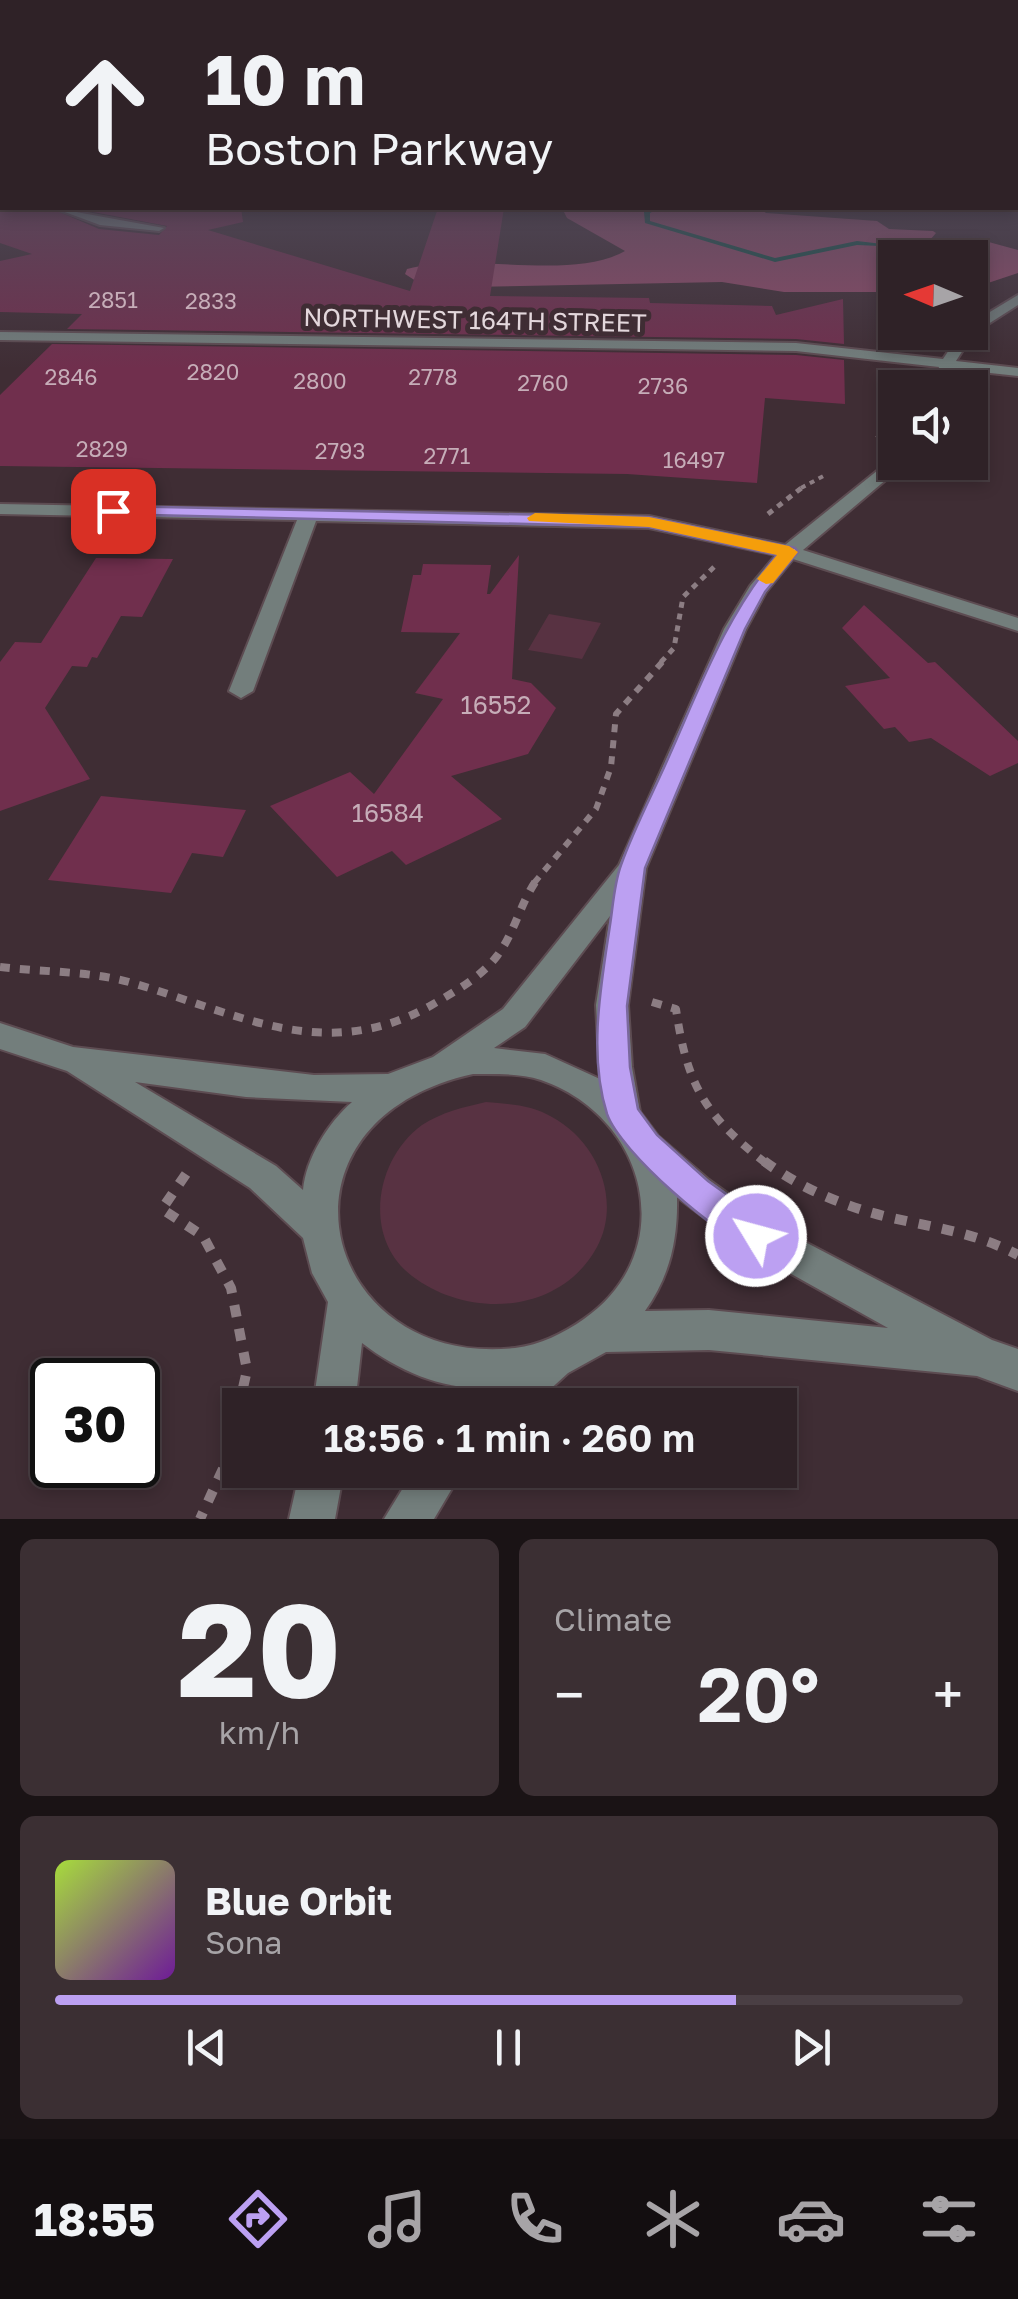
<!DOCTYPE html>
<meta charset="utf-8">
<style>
:root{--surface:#2f2227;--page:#3b2f33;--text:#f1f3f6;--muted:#a7a4a7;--line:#4a3f44;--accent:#bca0f2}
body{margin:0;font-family:"Golos Text",sans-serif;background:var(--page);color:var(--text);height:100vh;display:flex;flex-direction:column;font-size:38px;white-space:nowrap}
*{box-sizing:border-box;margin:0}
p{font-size:32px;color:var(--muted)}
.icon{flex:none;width:55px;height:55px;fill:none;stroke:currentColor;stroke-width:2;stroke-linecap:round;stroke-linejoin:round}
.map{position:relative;height:1519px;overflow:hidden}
.panel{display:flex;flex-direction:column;gap:20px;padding:20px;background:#1a1315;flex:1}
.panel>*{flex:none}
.top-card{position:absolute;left:0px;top:0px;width:1020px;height:210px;box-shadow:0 5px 15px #0003,0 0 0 2px var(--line);background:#2f2227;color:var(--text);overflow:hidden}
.needle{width:65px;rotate:272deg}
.controls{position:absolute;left:878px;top:240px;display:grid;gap:20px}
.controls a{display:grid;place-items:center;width:110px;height:110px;border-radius:0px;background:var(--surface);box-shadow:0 5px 15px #0003,0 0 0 2px var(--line);font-size:50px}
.speed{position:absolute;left:30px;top:1358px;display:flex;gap:20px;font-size:50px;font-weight:700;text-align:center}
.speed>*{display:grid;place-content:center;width:130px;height:130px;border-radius:50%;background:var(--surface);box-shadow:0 5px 15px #0003,0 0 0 2px var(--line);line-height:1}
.speed .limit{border:5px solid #111;border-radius:15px;background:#fff;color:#111}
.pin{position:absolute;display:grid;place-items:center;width:85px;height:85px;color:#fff;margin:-42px;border-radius:20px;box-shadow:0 5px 15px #0006}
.me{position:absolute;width:110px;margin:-55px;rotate:307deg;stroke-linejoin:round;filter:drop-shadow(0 0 8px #0008)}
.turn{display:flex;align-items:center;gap:35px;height:210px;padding:0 40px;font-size:45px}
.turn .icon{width:130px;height:130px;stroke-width:2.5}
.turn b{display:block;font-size:70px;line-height:85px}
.big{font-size:75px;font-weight:600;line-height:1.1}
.panel .widget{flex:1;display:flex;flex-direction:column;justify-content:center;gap:15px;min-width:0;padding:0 35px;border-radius:15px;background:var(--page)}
.panel .dial{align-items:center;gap:0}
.dial b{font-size:130px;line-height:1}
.song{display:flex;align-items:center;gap:30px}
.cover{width:120px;height:120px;border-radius:15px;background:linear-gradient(135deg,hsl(80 70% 55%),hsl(280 70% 35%))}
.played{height:10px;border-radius:5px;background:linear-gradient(90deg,var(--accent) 75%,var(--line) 75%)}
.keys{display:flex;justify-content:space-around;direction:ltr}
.heat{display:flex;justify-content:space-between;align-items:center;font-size:55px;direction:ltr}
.panel .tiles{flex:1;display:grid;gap:20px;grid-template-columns:1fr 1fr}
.widget:last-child{grid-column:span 2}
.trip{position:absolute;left:222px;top:1388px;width:575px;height:100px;border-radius:0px;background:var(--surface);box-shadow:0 5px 15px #0003,0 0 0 2px var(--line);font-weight:600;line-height:100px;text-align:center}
.tab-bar{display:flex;height:160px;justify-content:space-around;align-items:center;background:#130e10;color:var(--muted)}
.tab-bar .icon{width:70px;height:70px}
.tab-bar .on{color:var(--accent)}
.tab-bar b{font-size:45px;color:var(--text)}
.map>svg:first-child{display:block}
</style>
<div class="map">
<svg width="1018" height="1519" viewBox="0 0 1018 1519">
<rect width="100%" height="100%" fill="#3f2d34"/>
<!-- green -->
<path fill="#583242" d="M 549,614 L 601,623 L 582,659 L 528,650 Z
M 486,1102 C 509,1104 532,1105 552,1117 C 597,1141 622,1200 597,1247 C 560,1315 468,1319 412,1276 C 362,1238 375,1159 422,1125 C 442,1112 464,1107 486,1102 Z"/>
<!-- forest -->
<path fill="#8f4a68" d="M 562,208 L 759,208 L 766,213 L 877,221 L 889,229 L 933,231 L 936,233 L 930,240 L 974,238 L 1018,250 L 1018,273 L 970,289 L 970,258 L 895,258 L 895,292 L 784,292 L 722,282 L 467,287 L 419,283 L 405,274 L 407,269 C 470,251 569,282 625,251 L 567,218 Z"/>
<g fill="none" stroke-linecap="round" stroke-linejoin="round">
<!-- stream -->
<path fill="#165049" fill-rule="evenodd" d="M 652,208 L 659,208 L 650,213 L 650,221 L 775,258 L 857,241 L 891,245 L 937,258 L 924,258 L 880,246 L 857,245 L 775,262 L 645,223 L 644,212 Z"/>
</g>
<!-- building -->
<path fill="#702f4d" d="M 0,208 L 50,208 L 99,229 L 159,235 L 167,226 L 72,208 L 241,208 L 243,222 L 208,230 L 410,291 L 438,208 L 504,208 L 490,296 L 649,298 L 650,303 L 772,306 L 776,315 L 843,299 L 844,344 L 796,339 L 67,329 L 82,314 L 0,312 L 0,261 L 32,254 L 0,243 Z
M 52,344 L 796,355 L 844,360 L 845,404 L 765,398 L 757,483 L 627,474 L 0,466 L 0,395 Z
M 519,555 L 512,679 L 531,683 L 556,708 L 528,754 L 451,776 L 502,819 L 406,865 L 392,851 L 337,877 L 270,806 L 350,772 L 374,794 L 443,699 L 415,693 L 460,633 L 401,632 L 413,575 L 421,575 L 423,564 L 491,565 L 487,594 L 490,594 Z
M 96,558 L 173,559 L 142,617 L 121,616 L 97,658 L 92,657 L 87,667 L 72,666 L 45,708 L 90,779 L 0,811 L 0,662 L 15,642 L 41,643 Z
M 864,605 L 928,663 L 935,662 L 1018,741 L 1018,763 L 990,776 L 931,738 L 909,742 L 895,727 L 884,729 L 845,686 L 890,678 L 842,628 Z
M 101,796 L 246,810 L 223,857 L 192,853 L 171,893 L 48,880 Z"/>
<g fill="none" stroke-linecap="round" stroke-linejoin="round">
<defs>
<path id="minor" d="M 0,169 L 2,170 L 2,177 L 0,176 Z
M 54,208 L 164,228 L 159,231 L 100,225 Z
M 1018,295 L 1018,305 L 974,333 L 956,361 L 1018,368 L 1018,376 L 953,369 L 949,388 L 934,388 L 939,367 L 796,351 L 0,340 L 0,332 L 796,343 L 943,359 L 961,332 L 970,332 L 970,324 Z
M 893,458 L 895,462 L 907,462 L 803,550 L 1018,618 L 1018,631 L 793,559 L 766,592 L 746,629 L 646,868 L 628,1005 L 632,1067 L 640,1112 L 658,1136 L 709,1180 L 769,1223 L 992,1340 L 1018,1349 L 1018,1391 L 977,1376 L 709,1350 L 606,1352 L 568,1373 L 533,1405 L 478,1405 L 485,1389 C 440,1388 398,1371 362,1343 L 355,1405 L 313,1405 L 328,1302 L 312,1273 L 303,1238 L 250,1188 L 67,1071 L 0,1049 L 0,1023 L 73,1047 L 314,1075 L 388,1074 L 433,1057 L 503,1009 L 619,865 L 724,629 L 750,586 L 776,555 L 649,528 L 316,521 L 253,691 L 241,698 L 229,691 L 297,520 L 0,514 L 0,504 L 649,516 L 785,545 ZM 610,916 L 596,1005 L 600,1079 L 545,1054 L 494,1048 L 525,1027 ZM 473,1074 C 495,1074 520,1073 541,1080 C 648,1117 681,1251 584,1319 C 564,1333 540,1345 515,1348 C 321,1369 258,1122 473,1074 ZM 135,1082 L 246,1097 L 352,1102 C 328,1123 306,1158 303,1190 L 276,1166 ZM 677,1197 L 743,1247 L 888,1328 L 709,1310 L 645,1311 C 670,1276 678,1239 677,1197 Z
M 300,1470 L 344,1470 L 335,1519 L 289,1519 Z
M 414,1470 L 463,1470 L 434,1519 L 384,1519 Z"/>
</defs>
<!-- minor casing -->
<use href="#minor" stroke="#5d4c52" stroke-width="4"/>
<!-- path-far4 -->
<path stroke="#8c7d83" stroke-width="4" stroke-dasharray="5 5" stroke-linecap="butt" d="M 877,438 L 890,419 L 887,394 L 891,386
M 801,488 L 827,474"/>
<!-- path-far3 -->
<path stroke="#8c7d83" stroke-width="5" stroke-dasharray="6 6" stroke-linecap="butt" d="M 768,514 L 804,486
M 661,662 L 674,648 L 683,597 L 714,567"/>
<!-- path-far2 -->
<path stroke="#8c7d83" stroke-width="6" stroke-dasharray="8 8" stroke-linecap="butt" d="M 534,883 L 596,809 L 611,767 L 616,714 L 664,660"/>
<!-- path-far1 -->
<path stroke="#8c7d83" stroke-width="8" stroke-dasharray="10 10" stroke-linecap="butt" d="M 0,967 C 42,972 89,971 129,982 C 235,1012 323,1065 430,1006 C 454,992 480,978 497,956 C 514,934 520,904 536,881
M 652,1002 L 676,1009 C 687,1086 706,1117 767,1164"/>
<!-- path -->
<path stroke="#8c7d83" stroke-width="10" stroke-dasharray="12 12" stroke-linecap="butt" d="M 764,1161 C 800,1188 841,1205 884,1216 C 930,1227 975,1232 1018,1255
M 186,1174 L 162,1209 L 203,1236 L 231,1288 L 247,1370 L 227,1460 L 200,1519"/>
<!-- minor -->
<use href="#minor" fill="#737e7c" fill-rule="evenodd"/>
</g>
<!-- sky -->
<linearGradient id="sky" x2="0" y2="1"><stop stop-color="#23191d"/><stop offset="0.42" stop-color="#524c5c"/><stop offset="1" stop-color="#524c5c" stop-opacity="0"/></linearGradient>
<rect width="1018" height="369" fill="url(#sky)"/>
<!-- route -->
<path fill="#bca0f2" stroke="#7a689d" stroke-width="2.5" d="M 113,506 L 649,517 L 795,548 L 798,552 L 765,592 L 745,629 L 645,868 L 627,1006 L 630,1067 L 638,1109 L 657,1135 L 708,1181 L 768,1224 L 773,1236 L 768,1247 L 756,1251 C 719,1237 620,1152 607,1114 C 588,1054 601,985 610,925 C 613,906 614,884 621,865 C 634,828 654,791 670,754 C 701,684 727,614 777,555 L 649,527 L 107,514 L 105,511 Z"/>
<!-- slow -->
<path fill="#f59e0b" d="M 535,513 L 649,517 L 789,546 L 798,552 L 773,583 L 766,584 L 757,579 L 777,555 L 649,527 L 529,521 L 527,518 Z"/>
<g text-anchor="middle" stroke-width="10" stroke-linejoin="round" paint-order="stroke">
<!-- far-number labels -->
<g font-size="22" fill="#c6adb8">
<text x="113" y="308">2851</text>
<text x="211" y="309">2833</text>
<text x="213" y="380">2820</text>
<text x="71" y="385">2846</text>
<text x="433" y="385">2778</text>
<text x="320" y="389">2800</text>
<text x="543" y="391">2760</text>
<text x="663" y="394">2736</text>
<text x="102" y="457">2829</text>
<text x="340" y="459">2793</text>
<text x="447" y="464">2771</text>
<text x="694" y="468">16497</text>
</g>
<!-- far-street labels -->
<g font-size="25" fill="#e3d7dc" stroke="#3f2d34">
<text transform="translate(475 320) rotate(1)" y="9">NORTHWEST 164TH STREET</text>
</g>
<!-- number labels -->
<g font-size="25" fill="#c6adb8">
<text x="496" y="714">16552</text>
<text x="388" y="822">16584</text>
</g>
</g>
</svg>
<div class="controls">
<a><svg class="needle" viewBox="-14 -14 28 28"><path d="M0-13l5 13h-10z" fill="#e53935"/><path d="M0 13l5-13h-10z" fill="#a7a4a7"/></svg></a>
<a><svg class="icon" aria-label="sound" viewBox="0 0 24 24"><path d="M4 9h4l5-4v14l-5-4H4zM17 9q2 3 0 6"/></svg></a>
</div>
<div class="speed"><div class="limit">30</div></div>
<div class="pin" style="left:113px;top:511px;background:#d93025"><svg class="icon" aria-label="arrive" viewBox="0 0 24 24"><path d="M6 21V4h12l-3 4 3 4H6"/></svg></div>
<svg class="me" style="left:756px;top:1236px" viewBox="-20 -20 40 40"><circle r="17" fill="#bca0f2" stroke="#fff" stroke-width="3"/><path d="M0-11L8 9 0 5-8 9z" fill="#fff"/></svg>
<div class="trip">18:56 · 1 min · 260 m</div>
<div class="top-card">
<div class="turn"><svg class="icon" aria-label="ahead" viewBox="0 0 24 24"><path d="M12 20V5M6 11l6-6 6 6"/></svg><div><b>10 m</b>Boston Parkway</div></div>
</div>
</div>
<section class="panel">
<div class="tiles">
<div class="widget dial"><b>20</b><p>km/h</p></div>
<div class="widget"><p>Climate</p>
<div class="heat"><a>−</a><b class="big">20°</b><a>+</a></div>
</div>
<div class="widget">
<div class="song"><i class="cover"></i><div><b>Blue Orbit</b><p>Sona</p></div></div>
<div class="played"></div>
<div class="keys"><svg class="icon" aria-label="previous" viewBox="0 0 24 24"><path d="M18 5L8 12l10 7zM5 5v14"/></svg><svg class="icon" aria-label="pause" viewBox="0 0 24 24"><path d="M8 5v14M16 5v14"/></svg><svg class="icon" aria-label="next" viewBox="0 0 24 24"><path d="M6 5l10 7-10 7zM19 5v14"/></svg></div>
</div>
</div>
</section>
<nav class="tab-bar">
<b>18:55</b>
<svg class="icon on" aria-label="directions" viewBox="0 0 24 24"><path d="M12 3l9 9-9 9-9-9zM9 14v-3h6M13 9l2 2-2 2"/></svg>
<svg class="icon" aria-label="music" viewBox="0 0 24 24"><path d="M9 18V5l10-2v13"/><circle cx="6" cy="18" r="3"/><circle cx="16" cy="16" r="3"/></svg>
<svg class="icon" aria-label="phone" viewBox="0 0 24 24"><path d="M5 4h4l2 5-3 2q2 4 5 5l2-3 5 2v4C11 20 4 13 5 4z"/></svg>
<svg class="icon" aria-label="climate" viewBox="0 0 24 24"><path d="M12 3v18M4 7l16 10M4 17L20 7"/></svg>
<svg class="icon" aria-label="car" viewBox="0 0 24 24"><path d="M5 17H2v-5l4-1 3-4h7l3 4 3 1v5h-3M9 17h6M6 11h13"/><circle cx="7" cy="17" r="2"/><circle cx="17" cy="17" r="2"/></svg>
<svg class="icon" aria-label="filters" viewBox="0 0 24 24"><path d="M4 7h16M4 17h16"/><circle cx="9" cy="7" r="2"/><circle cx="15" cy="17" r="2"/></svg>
</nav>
